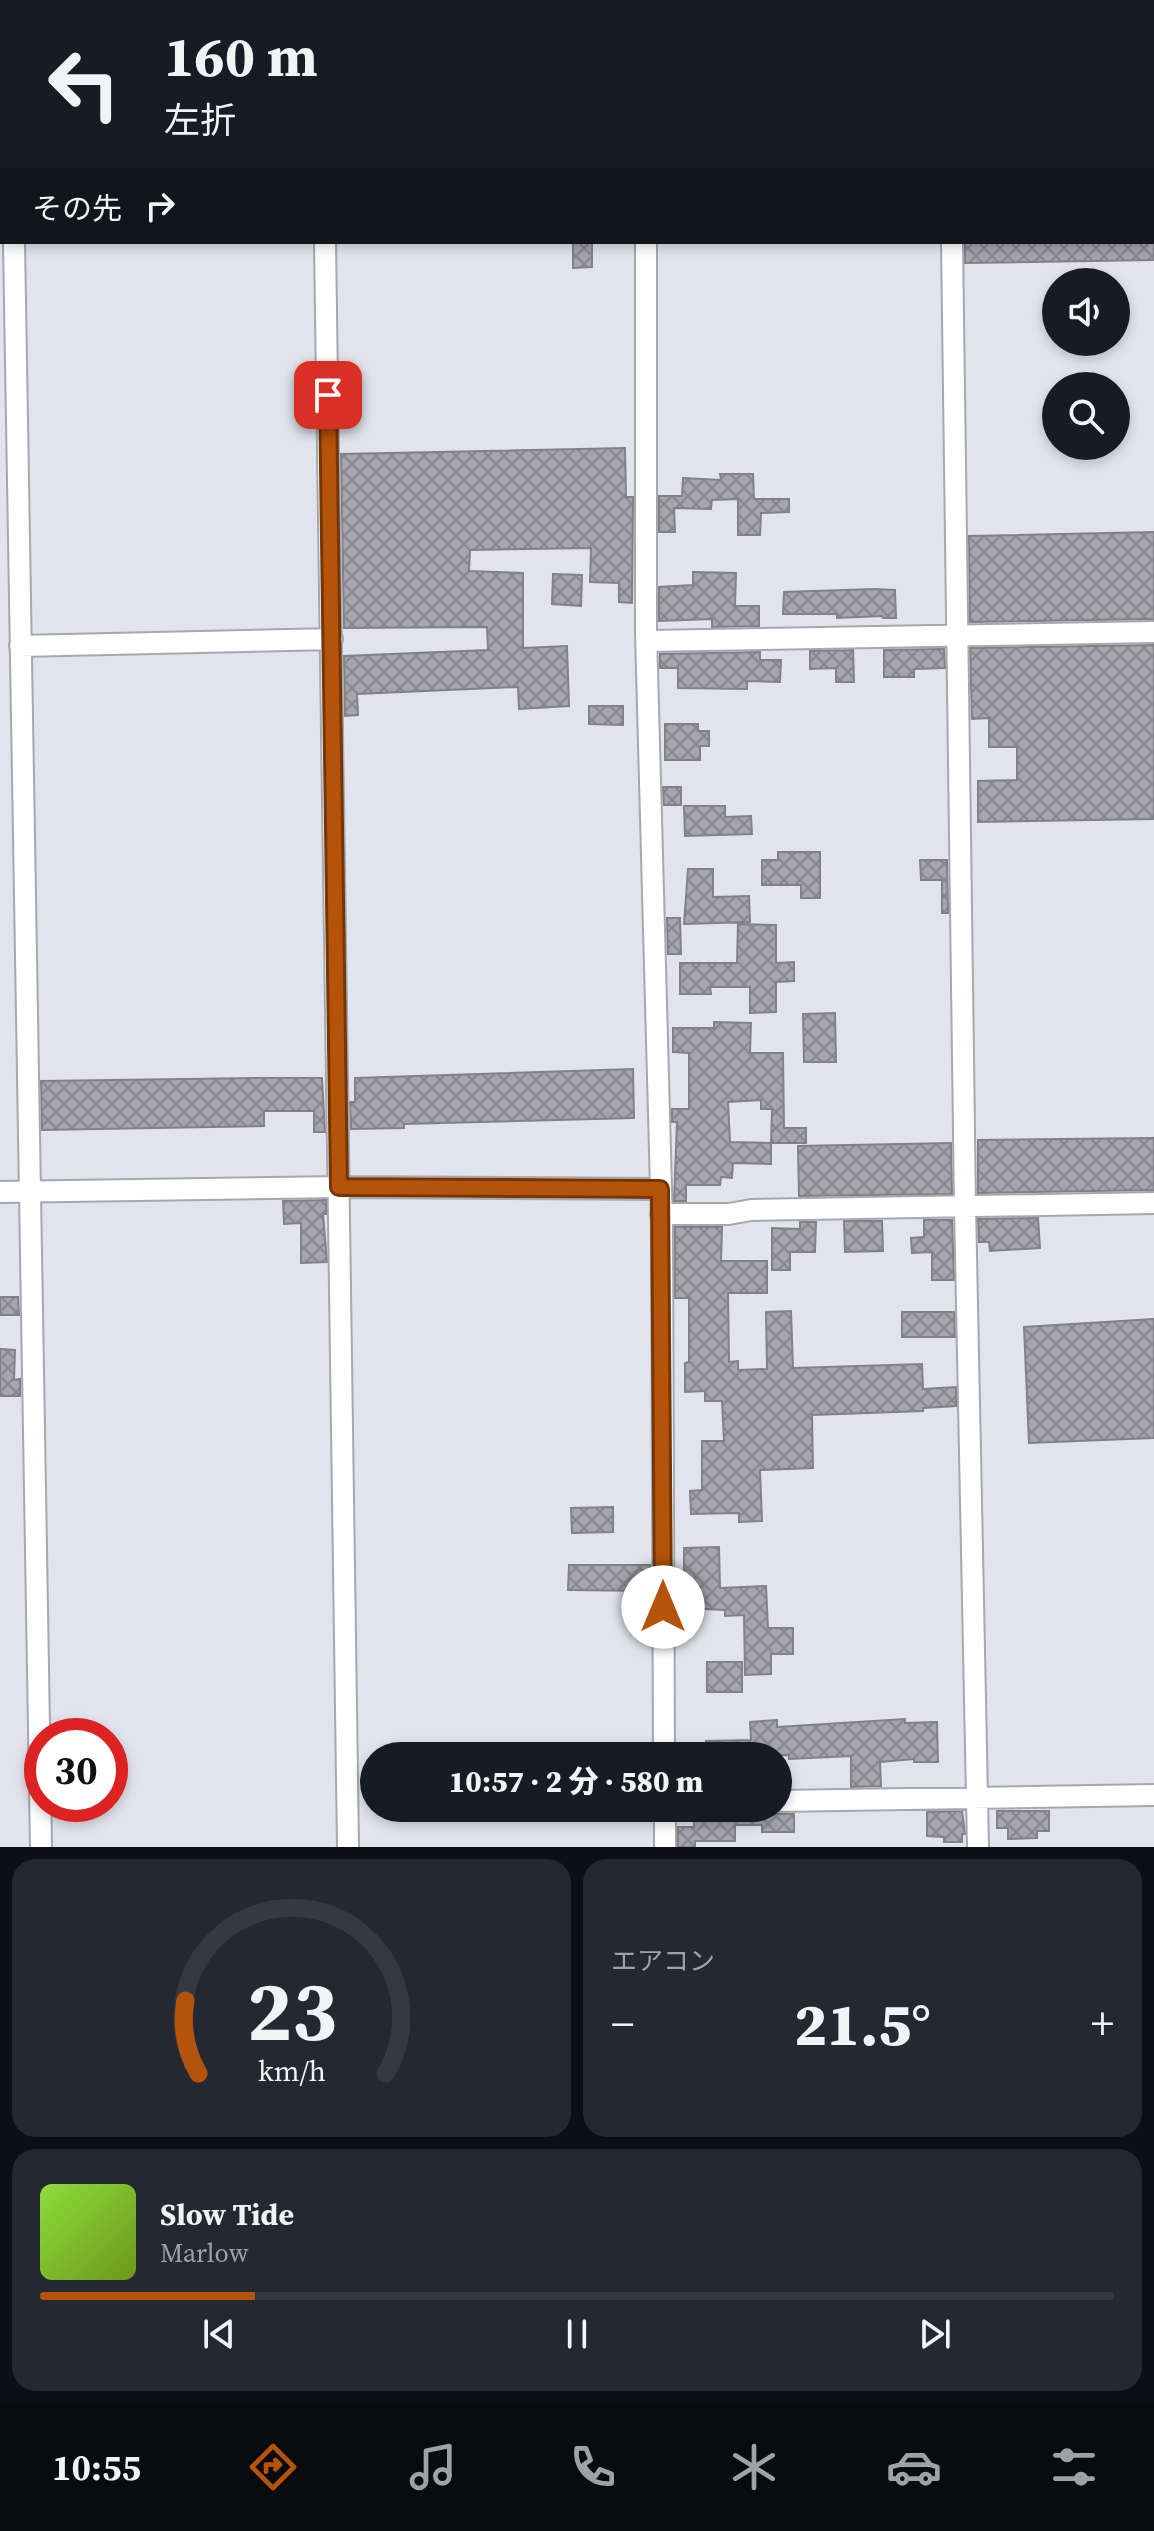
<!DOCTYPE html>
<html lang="ja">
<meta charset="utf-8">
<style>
:root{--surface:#171b24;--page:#242831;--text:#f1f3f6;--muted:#9ea1a6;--line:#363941;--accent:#b45309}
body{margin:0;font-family:"Source Serif 4","Noto Sans JP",serif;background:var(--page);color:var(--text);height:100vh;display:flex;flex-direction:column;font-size:30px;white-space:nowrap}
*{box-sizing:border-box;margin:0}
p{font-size:26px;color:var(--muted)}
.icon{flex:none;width:44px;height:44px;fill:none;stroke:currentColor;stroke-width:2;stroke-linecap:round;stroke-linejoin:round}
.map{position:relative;height:1847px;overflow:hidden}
.panel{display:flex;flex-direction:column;gap:12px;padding:12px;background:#0d0f14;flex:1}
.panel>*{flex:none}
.top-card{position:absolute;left:0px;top:0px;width:1154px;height:244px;box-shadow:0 4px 12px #0003;background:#171b24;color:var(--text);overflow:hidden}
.fabs{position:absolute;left:1042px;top:268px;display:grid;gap:16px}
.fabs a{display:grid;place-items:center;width:88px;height:88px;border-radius:50%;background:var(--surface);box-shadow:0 4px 12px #0003;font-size:40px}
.speed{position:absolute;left:24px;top:1718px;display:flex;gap:16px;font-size:40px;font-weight:700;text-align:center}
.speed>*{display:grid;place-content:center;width:104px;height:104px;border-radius:50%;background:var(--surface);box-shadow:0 4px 12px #0003;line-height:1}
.speed .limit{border:12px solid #d22;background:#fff;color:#111}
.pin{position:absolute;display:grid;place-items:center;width:68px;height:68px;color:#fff;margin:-34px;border-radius:16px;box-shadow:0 4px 12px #0006}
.me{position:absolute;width:88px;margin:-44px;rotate:0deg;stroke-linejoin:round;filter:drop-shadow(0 0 6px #0008)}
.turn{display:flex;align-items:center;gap:28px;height:168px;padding:0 32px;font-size:36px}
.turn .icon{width:104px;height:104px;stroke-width:2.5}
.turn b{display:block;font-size:56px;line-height:68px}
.then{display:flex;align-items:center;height:76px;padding:0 32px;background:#0003;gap:16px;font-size:30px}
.big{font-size:60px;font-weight:800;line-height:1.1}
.panel .widget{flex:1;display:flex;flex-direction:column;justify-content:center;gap:12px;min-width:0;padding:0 28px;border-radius:24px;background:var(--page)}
.panel .dial{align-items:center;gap:0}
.dial svg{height:208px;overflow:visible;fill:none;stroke:var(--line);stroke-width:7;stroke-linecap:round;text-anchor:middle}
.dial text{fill:var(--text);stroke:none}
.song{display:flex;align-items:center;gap:24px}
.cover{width:96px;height:96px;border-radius:12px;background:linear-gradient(135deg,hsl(90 70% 55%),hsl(80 70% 35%))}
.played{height:8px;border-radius:4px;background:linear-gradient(90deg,var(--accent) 20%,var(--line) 20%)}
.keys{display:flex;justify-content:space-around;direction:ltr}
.heat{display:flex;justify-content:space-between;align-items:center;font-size:44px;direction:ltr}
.panel .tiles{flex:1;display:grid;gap:12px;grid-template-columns:1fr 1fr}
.widget:last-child{grid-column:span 2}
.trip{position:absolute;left:360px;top:1742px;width:432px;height:80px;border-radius:40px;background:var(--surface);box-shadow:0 4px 12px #0003;font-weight:800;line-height:80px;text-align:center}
.tab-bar{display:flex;height:128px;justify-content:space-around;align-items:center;background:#090b0e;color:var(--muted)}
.tab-bar .icon{width:56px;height:56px}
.tab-bar .selected{color:var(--accent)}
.tab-bar b{font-size:36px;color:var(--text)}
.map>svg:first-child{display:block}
</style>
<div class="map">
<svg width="1154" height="1847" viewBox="0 0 1154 1847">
<defs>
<pattern id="building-cross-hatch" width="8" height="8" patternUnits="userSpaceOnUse" patternTransform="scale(2)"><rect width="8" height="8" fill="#a6a4ac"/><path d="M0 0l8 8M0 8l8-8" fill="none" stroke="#88878d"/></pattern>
</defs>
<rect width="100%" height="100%" fill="#e1e4ec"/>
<!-- building -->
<path fill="url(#building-cross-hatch)" stroke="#828088" stroke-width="2" fill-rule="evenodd" d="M 573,242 L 592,242 L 592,267 L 573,268 Z
M 965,242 L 1154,242 L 1154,260 L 965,263 Z
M 625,448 L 626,497 L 633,497 L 632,603 L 619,602 L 619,583 L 590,582 L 591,548 L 470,550 L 469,571 L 523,573 L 523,648 L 567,646 L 569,706 L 519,709 L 518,687 L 357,694 L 358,715 L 345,716 L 344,656 L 488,650 L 487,627 L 344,628 L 341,454 Z
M 720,474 L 753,474 L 754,499 L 789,499 L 789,512 L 761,513 L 760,535 L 738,535 L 738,499 L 712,500 L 711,509 L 674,508 L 675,532 L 659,532 L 659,496 L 682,496 L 683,478 L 721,480 Z
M 1154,532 L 1154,619 L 970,622 L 969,536 Z
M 693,572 L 736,573 L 735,606 L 759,606 L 759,626 L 712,627 L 712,619 L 659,621 L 659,587 L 693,585 Z
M 553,574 L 582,575 L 581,606 L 552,604 Z
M 875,589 L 895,590 L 896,618 L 883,618 L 882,616 L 837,618 L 837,614 L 783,614 L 784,592 Z
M 1154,645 L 1154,819 L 978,822 L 978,781 L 1017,780 L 1017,747 L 989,747 L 989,718 L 972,719 L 970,648 Z
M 944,649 L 945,668 L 914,669 L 914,677 L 884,677 L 884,650 Z
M 853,650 L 854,682 L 836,682 L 836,668 L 810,669 L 810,651 Z
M 760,652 L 760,660 L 781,660 L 780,682 L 747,681 L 747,689 L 678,688 L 678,668 L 660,668 L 660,654 Z
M 589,706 L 623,706 L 623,725 L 589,724 Z
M 665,724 L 698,724 L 698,731 L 709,731 L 709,746 L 700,746 L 700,760 L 665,760 Z
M 663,787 L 681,787 L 681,805 L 664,805 Z
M 684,806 L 725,806 L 725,817 L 751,816 L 752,834 L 685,836 Z
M 778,852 L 820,852 L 820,898 L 801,898 L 801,885 L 762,885 L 762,860 L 778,860 Z
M 920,860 L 947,860 L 948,913 L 942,913 L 942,880 L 921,880 Z
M 688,869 L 713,869 L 713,897 L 749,896 L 750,922 L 684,924 Z
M 667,918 L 680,918 L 681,954 L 668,954 Z
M 738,924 L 776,925 L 776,963 L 794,962 L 794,981 L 776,982 L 776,1012 L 750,1013 L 750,987 L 710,987 L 711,994 L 680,994 L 680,963 L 737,963 Z
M 835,1013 L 836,1062 L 804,1062 L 803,1014 Z
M 714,1022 L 751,1023 L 750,1053 L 783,1053 L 784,1128 L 806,1128 L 806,1143 L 771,1143 L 771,1164 L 733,1163 L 732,1178 L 721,1177 L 720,1185 L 686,1185 L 686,1201 L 674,1201 L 677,1122 L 672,1122 L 672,1109 L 689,1109 L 689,1053 L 673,1052 L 673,1028 L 714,1028 ZM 761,1100 L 761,1109 L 772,1109 L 771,1143 L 730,1142 L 728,1102 Z
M 633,1069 L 634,1118 L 404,1124 L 404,1128 L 351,1129 L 350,1102 L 355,1102 L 355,1078 Z
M 263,1078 L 322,1078 L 325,1132 L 314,1132 L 314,1111 L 264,1111 L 264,1126 L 42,1130 L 41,1081 Z
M 1154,1138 L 1154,1190 L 978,1193 L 978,1140 Z
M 951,1143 L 952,1194 L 799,1196 L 798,1146 Z
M 326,1200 L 326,1214 L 323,1214 L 327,1262 L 301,1263 L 301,1223 L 284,1224 L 283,1201 Z
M 1038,1218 L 1040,1248 L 990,1251 L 989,1242 L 979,1242 L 978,1219 Z
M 924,1220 L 952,1220 L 954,1280 L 932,1280 L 932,1252 L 912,1253 L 911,1238 L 924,1237 Z
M 844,1221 L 882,1221 L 883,1251 L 845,1252 Z
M 800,1222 L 816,1222 L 815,1252 L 790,1252 L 790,1270 L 772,1270 L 772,1228 L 800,1229 Z
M 675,1227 L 722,1227 L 721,1261 L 767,1261 L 767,1293 L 728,1293 L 729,1362 L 738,1361 L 738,1370 L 767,1369 L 766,1312 L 791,1311 L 793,1368 L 922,1364 L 923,1389 L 956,1387 L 956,1406 L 923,1408 L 923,1411 L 812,1415 L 813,1468 L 760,1470 L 762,1521 L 739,1522 L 739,1513 L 691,1514 L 690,1491 L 702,1490 L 702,1441 L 724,1441 L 722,1401 L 705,1401 L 705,1391 L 685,1392 L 685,1363 L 689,1362 L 689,1298 L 675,1298 Z
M 0,1297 L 18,1297 L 19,1315 L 0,1315 Z
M 902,1312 L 954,1312 L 955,1337 L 902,1337 Z
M 1154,1319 L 1154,1438 L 1029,1443 L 1024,1327 Z
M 0,1349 L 15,1350 L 14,1380 L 20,1379 L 20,1396 L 0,1396 Z
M 613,1507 L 613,1532 L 572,1533 L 571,1508 Z
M 719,1547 L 720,1588 L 766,1586 L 768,1628 L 793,1628 L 793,1654 L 771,1654 L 771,1674 L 745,1675 L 744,1615 L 725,1616 L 725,1610 L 684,1608 L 684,1548 Z
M 569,1565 L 650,1565 L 650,1591 L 568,1590 Z
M 707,1662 L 742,1662 L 742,1692 L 707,1692 Z
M 905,1719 L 905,1723 L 937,1722 L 938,1762 L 914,1762 L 914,1759 L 880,1762 L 881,1786 L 851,1787 L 851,1756 L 789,1759 L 789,1755 L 706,1756 L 706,1741 L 751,1740 L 750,1722 L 777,1720 L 777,1727 Z
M 694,1808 L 767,1808 L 777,1814 L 794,1814 L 794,1832 L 762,1832 L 762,1825 L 735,1825 L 735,1841 L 695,1841 L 695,1847 L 678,1847 L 678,1827 L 694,1827 Z
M 962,1811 L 965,1834 L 962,1834 L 962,1842 L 944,1842 L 944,1837 L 927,1836 L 927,1812 Z
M 997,1811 L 1049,1811 L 1049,1831 L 1037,1831 L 1037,1838 L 1008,1839 L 1008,1828 L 997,1828 Z"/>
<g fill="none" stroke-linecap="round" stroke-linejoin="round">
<defs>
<path id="minor" d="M 594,0 L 594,2
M 853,0 L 853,2
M 1152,52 L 1154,52
M 0,73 L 2,73
M 14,242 L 41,1847
M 325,242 L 348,1847
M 646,242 L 646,633 L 662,1225 L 664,1756
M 952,242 L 965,1206 L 978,1847
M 647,641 L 1154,632
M 20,646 L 332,639
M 0,1192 L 339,1187 L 660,1189
M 661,1214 L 729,1214 L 751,1210 L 1154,1203
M 778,1801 L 1154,1795
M 665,1808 L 665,1847"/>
</defs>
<!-- minor casing -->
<use href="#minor" stroke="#a5a8b0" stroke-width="24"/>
<!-- minor -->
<use href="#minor" stroke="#fff" stroke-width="20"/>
</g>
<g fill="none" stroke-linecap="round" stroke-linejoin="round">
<defs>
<path id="route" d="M 328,395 L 339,1187 L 660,1189 L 663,1607"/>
</defs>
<!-- route casing -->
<use href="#route" stroke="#753606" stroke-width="20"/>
<!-- route -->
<use href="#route" stroke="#b45309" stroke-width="14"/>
</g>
</svg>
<div class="fabs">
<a><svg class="icon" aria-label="sound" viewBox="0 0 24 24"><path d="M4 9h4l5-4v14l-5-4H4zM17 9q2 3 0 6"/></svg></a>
<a><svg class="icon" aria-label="search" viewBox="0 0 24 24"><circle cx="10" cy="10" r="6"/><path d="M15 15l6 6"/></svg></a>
</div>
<div class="speed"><div class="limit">30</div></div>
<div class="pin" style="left:328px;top:395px;background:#d93025"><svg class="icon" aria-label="arrive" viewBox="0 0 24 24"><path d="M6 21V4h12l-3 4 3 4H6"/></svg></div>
<svg class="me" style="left:663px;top:1607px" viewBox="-20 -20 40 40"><circle r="19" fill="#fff"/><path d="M0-13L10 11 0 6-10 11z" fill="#b45309"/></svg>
<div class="trip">10:57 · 2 分 · 580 m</div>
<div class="top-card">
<div class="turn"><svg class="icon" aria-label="left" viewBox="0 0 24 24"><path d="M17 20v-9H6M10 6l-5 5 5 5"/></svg><div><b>160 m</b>左折</div></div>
<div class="then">その先<svg class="icon" aria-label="right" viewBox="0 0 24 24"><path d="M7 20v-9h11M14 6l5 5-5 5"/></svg></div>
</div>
</div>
<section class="panel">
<div class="tiles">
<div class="widget dial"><svg viewBox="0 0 100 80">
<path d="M14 69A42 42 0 1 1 86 69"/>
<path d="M14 69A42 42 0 0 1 9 41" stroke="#b45309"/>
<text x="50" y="56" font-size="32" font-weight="700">23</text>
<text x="50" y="72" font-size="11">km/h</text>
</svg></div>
<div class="widget"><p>エアコン</p>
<div class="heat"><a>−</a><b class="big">21.5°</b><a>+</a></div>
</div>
<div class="widget">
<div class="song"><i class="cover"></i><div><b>Slow Tide</b><p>Marlow</p></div></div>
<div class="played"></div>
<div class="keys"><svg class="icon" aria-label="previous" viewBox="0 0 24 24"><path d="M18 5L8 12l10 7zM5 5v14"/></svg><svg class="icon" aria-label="pause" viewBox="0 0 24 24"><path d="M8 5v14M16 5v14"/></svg><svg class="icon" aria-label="next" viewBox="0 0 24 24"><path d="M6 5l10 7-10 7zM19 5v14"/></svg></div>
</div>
</div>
</section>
<nav class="tab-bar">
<b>10:55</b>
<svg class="icon selected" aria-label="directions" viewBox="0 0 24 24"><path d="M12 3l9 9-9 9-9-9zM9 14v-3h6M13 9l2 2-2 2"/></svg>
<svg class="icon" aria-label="music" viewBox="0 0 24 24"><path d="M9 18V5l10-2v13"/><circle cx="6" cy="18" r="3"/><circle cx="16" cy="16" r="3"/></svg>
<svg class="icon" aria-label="phone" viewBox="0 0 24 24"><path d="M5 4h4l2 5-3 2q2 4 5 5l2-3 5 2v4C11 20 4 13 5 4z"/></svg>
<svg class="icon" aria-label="climate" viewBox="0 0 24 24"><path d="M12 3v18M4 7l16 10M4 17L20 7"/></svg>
<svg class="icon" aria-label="car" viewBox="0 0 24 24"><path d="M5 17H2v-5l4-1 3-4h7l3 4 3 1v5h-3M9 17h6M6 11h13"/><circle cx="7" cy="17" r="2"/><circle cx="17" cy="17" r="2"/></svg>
<svg class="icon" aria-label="filters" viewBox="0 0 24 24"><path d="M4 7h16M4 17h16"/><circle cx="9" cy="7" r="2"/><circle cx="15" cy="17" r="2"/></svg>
</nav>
